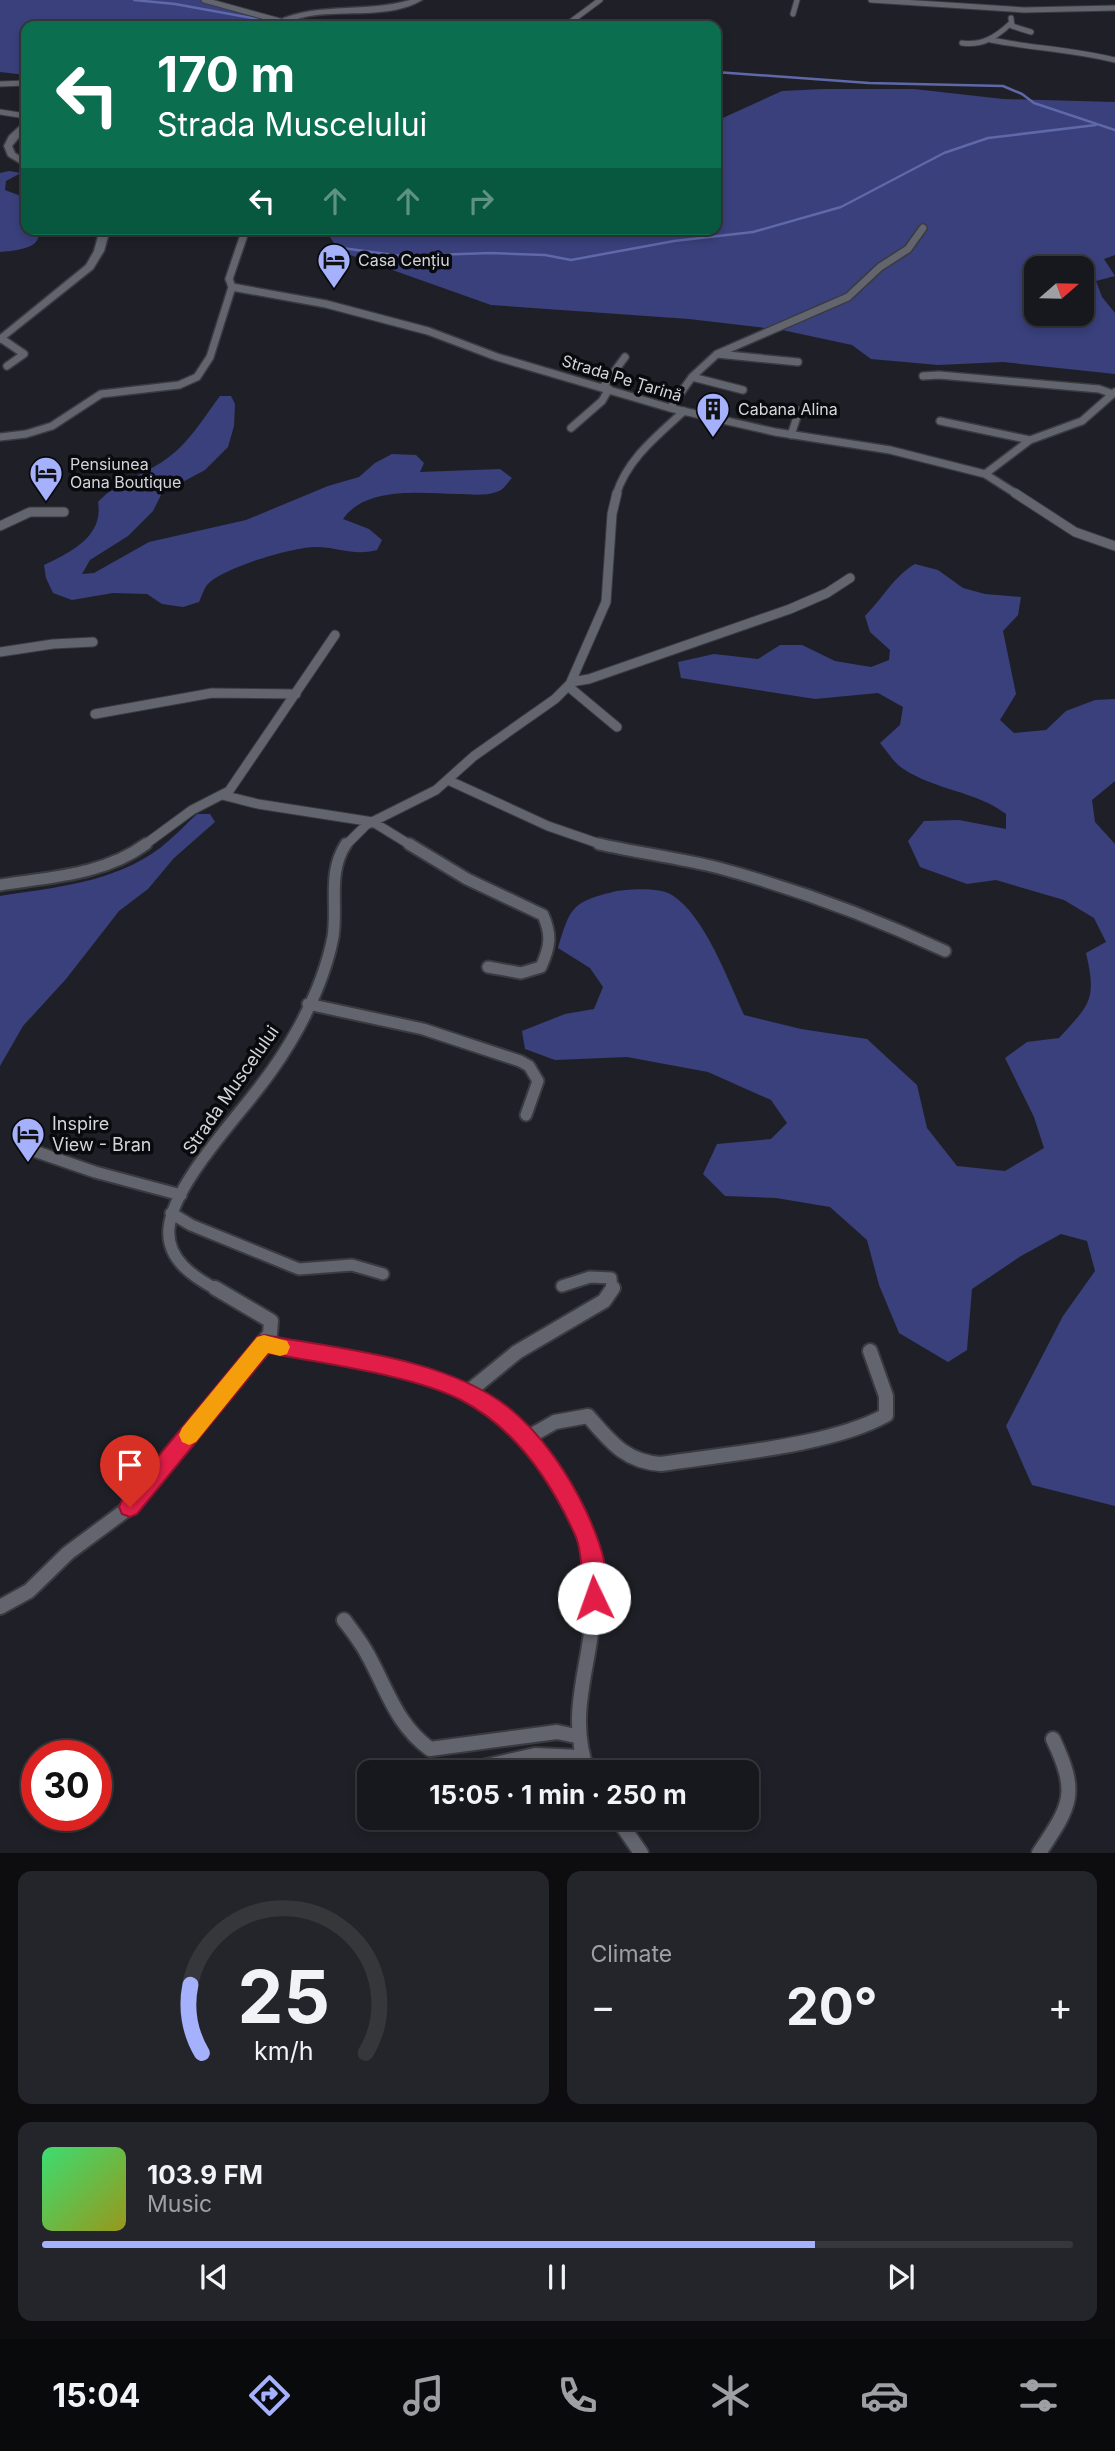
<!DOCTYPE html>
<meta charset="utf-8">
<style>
:root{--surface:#17181d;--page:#24252a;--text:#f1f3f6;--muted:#9ea0a4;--line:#36373b;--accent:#a5b1fc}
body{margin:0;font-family:Inter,sans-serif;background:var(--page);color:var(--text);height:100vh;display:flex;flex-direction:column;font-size:26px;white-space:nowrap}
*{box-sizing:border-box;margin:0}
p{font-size:23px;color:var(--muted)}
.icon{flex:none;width:38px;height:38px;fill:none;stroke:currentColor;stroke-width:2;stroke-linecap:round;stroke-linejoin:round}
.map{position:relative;height:1853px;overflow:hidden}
.panel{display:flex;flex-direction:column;gap:18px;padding:18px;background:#0d0d10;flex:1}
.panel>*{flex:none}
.guide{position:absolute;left:21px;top:21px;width:700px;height:214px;border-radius:14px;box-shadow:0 4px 10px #0003,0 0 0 2px var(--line);background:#0b6e4f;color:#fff;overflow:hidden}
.needle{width:46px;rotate:70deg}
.controls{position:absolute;left:1024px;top:256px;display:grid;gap:14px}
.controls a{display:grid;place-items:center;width:70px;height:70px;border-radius:14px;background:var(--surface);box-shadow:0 4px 10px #0003,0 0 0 2px var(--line);font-size:35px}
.speed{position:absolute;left:21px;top:1740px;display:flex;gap:14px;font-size:35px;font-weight:700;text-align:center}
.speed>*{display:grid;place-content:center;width:91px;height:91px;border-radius:50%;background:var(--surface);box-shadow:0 4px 10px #0003,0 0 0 2px var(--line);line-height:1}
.speed .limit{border:10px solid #d22;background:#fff;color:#111}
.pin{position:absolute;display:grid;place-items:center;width:60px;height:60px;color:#fff;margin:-72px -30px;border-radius:50% 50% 50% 0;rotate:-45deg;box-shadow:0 0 7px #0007}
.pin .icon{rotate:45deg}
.me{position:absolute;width:77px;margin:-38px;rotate:357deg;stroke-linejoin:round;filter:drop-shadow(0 0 5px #0008)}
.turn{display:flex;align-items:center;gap:24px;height:147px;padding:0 21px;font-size:32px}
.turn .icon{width:91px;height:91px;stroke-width:2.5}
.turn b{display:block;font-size:49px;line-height:60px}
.lanes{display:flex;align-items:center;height:66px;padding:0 21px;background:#0003;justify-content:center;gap:35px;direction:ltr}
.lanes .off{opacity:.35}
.big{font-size:52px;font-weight:700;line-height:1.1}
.panel .widget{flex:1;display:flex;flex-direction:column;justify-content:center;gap:10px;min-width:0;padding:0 24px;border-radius:14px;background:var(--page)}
.panel .dial{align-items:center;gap:0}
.dial svg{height:182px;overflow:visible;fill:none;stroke:var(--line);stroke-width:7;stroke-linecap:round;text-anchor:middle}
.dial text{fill:var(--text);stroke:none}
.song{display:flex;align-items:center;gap:21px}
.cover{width:84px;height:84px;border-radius:10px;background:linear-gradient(135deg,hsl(140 70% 55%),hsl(60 70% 35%))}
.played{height:7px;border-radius:4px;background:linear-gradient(90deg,var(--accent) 75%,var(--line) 75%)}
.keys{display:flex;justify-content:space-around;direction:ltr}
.heat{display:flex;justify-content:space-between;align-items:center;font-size:38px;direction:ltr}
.panel .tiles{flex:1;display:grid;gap:18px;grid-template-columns:1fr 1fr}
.widget:last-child{grid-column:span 2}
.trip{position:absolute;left:357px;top:1760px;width:402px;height:70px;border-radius:14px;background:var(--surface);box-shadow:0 4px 10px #0003,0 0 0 2px var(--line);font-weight:700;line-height:70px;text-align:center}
.menu{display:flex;height:112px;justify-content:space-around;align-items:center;background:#090a0c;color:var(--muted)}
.menu .icon{width:49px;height:49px}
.menu .active{color:var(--accent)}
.menu b{font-size:32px;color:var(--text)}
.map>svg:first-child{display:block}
</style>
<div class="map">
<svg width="1115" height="1853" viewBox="0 0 1115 1853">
<rect width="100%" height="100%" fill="#1f2027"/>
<!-- green -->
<path fill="#39407b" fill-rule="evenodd" d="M 0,0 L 205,0 L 287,19 L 280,24 L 294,26 L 26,26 L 26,75 L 0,72 Z
M 824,89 L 914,89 L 1003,99 L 1115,102 L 1115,255 L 1104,259 L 1115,276 L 1096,281 L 1102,297 L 1115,313 L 1115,374 L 1003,362 L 938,365 L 871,359 L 852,345 L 782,330 L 689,319 L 491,305 L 339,251 L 325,229 L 716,229 L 716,221 L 718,219 L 716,215 L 716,121 L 782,91 ZM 1036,268 L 1082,268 L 1082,313 L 1036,313 Z
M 9,171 L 21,173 L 6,181 L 5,190 L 26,198 L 26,229 L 37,229 C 46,249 13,251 0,252 L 0,173 Z
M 220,396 L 231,396 L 235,404 L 234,426 L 228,447 L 205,470 L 162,493 L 153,511 L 128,536 L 90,560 L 82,574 L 94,573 L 149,542 L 246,520 L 328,486 L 359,477 L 375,463 L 392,454 L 416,455 L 424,463 L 420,472 L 500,469 L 512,478 C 509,481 505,487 501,490 C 488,497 471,494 457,494 C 421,493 366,486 343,519 L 369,529 L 382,540 L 377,550 C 354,556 341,548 318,547 C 295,546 226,567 209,583 C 204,587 202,596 199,602 L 183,607 L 162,604 L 147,594 L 113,593 L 72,600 L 53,593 L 46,578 L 44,565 C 71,552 104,536 98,502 C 117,482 140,476 162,462 C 188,445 202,420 220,396 Z
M 915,564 L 938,570 L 963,588 L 985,594 L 1021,597 L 1018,615 L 1003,631 L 1016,694 L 1000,720 L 1014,733 L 1046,730 L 1066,711 L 1095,700 L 1115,699 L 1115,781 L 1092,800 L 1095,822 L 1115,844 L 1115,1506 L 1032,1485 L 1006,1426 L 1063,1316 L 1095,1271 L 1087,1241 L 1061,1234 L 1021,1256 L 972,1289 L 967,1350 L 948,1362 L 899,1333 L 879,1285 L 867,1240 L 830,1207 L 776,1198 L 725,1196 L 703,1174 L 717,1144 L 771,1139 L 787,1123 L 771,1100 L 708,1072 L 627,1057 L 555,1060 L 525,1049 L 522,1031 L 565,1014 L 594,1009 L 603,987 L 590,968 L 558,948 C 570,909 571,902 613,892 C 627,889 659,887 672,895 C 705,916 728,980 744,1015 L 801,1029 L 867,1039 L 917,1085 L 927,1128 L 957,1166 L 1005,1171 L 1044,1148 L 1034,1117 L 1005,1058 L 1027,1042 L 1059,1038 C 1090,1004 1097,1000 1086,953 L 1106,942 L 1094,918 L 1064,900 L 996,880 L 967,884 L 920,867 L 908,841 L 924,821 L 959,820 L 1006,829 L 1006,814 C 976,791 934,790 902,768 C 893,762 887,751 880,743 L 900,725 L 903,707 L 878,693 L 815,699 L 681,678 L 678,662 L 714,654 L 758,659 L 780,645 L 802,645 L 835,661 L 871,667 L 889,660 L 890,650 L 870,632 L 865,616 C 883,598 894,576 915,564 Z
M 197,814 L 210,814 L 215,822 L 174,858 L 148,889 L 119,911 L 66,979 L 23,1026 L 0,1066 L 0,896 C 56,887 113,883 160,848 C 173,838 185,825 197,814 Z"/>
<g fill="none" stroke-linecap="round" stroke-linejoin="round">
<!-- stream -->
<path stroke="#5f68a9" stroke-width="2.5" d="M 134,0 L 175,4 L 296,26
M 716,72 L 869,83 L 1003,86 L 1022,94 L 1034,103 L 1115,130
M 342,248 L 402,256 L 491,253 L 545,255 L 571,260 L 674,241 L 753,232 L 841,207 L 944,153 L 988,138 L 1096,125"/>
<defs>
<path id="street-far4" d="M 204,0 L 280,21
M 871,0 L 1024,10 L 1115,8
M 793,14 L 797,0
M 1011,18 L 1012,26 L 1031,32
M 565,26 L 600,0
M 991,40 C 1032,48 1074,50 1115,60
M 962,43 C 982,46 996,37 1010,24
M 0,84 L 26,83
M 0,112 L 26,116"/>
<path id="street-far3" d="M 232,287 L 326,304 L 428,331 L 497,357 L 670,408 L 775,432 L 890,450 L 985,474 L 1018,495
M 2,339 L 24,354 L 7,366
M 717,354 L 798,362
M 923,376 L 939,375 L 1099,389 L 1113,394
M 692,377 L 743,390
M 603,387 L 625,357
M 670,408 L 692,377 L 717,354 L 848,297 L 880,267 L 908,249 L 923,228
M 940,421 L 1030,440
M 571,428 L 602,401 L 609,389
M 791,435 L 799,411
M 0,437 L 26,434 L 52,426 L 101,394 L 179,385 L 197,377 L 210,357 L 232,287 L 229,279 L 246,229
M 985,474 L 1030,440 L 1082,421 L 1115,392
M 616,495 C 627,459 657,436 684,411"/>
<path id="street-far2" d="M 1015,493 L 1075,532 L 1115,546
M 0,526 L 30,512 L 64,512
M 0,652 L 53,644 L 93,642
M 571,682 L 589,679 L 790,609 L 827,593 L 850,578
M 569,687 L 617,727
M 95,714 L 212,693 L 296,694
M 450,781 L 548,826 L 606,846
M 222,795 L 258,804 L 373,822 L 412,846
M 143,846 L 192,810 L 229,791 L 335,635
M 345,846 L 366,825 L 436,790 L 474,756 L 555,699 L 570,684 L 606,602 L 612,514 L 617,493"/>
<path id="street-far1" d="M 409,844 L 467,879 L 543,915 C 552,935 550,947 541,967 L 521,973 L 488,967
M 599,844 C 639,853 679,858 719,868 C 797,889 872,917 945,951
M 0,885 C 50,877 104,875 146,844
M 308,1004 L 423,1029 L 520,1061 L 529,1066 L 538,1081 L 526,1115
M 37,1152 L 95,1172 L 181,1195
M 171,1213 L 191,1225 L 299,1269 L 352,1265 L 383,1274
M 562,1286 L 590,1277 L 611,1278 L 612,1290
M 218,1290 C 193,1277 166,1259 169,1228 C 173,1185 235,1120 261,1085 C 275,1067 288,1047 299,1027 C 314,999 327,968 333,937 C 338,905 327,873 346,844"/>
<path id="street" d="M 264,1343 C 343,1360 435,1363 502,1415 C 521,1430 536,1451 551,1471 C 578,1508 595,1553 594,1600 C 593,1662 565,1711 588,1773
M 467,1393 L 517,1352 L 604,1301 L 613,1288
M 525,1439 L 555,1422 L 588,1416 C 610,1441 625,1462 661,1464 C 725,1454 831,1446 886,1415 L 886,1396 L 870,1351
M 0,1607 L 29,1591 L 68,1553 L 130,1507 L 270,1334 L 271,1321 L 215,1288
M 344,1620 C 353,1632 362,1643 369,1657 C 388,1692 397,1725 430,1749 L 557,1732 L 576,1736
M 461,1772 L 535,1755 L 580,1757
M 617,1818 L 641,1853
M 1039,1853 C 1071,1805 1079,1794 1053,1739"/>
<path id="secondary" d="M 410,0 L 422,0 C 390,19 345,10 310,16 C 295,18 282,27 268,26 C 308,0 365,14 410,0 Z
M 23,123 L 26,123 L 26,129 L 12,146 L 15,153 L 26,160 L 26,167 L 8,156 L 4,146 L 9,136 Z
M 100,229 L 110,229 L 104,251 L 93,269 L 0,343 L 0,335 L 86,265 L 94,251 Z"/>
</defs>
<!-- street-far4 casing -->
<use href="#street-far4" stroke="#3a3b40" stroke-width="7"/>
<!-- street-far3 casing -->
<use href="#street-far3" stroke="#3a3b40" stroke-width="10"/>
<!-- street-far2 casing -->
<use href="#street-far2" stroke="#3a3b40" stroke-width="11"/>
<!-- street-far1 casing -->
<use href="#street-far1" stroke="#3a3b40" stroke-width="15"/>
<!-- street casing -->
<use href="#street" stroke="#3a3b40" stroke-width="18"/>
<!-- secondary casing -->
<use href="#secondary" stroke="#3a3b40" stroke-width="3"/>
<!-- street-far4 -->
<use href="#street-far4" stroke="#63656e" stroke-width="5"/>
<!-- street-far3 -->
<use href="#street-far3" stroke="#63656e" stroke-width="7"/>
<!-- street-far2 -->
<use href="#street-far2" stroke="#63656e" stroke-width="9"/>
<!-- street-far1 -->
<use href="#street-far1" stroke="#63656e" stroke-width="11"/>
<!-- street -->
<use href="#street" stroke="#63656e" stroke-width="14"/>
<!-- secondary -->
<use href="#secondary" fill="#63656e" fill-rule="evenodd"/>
</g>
<!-- route -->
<path fill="#e11d48" stroke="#92132f" stroke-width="2" d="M 264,1335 C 341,1349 445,1358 508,1407 C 542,1434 569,1475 587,1513 C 599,1540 614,1576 602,1606 L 594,1609 L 586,1606 C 579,1588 585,1560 576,1537 C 552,1483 515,1428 461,1400 C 412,1375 324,1364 269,1353 L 137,1514 L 130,1517 L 122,1514 L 119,1507 L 122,1500 L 257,1337 Z"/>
<!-- slow -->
<path fill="#f59e0b" d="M 264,1335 L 287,1341 L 290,1347 L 287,1354 L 280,1356 L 268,1353 L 196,1442 L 189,1445 L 182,1442 L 179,1435 L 182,1428 L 257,1337 Z"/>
<!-- icons -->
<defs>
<symbol id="hotel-pin" viewBox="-11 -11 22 30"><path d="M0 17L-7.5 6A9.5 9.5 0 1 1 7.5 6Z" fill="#a5b1fc" stroke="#090a0d"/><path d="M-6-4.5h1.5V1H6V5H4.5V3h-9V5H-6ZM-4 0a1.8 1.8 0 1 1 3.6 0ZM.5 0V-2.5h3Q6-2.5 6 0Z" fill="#111"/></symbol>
<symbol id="building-pin" viewBox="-11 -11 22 30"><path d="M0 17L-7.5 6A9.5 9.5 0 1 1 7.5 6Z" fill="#a5b1fc" stroke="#090a0d"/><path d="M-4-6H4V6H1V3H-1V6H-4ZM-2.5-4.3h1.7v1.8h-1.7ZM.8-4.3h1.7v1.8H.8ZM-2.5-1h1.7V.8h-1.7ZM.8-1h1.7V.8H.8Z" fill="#111"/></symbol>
</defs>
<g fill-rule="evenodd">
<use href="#hotel-pin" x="315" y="241" width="38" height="52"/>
<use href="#building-pin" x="694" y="390" width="38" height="52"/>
<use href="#hotel-pin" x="27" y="454" width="38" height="52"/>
<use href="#hotel-pin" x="9" y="1115" width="38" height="52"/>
</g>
<g text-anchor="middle" stroke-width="7" stroke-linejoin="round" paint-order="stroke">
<!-- far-poi labels -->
<g font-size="16" fill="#d4d5da" stroke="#090a0d" text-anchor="start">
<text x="358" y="266">Casa Cențiu</text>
<text x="738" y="415">Cabana Alina</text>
<text x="70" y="470">Pensiunea<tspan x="70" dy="18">Oana Boutique</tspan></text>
</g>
<!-- far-street labels -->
<g font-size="16" fill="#d4d5da" stroke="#090a0d">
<text transform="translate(622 378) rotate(17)" y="6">Strada Pe Țarină</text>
</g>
<!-- street labels -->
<g font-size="18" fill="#d4d5da" stroke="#090a0d">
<text transform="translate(231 1090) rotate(-55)" y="6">Strada Muscelului</text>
</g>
<!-- poi labels -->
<g font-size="18" fill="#d4d5da" stroke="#090a0d" text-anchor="start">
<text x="52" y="1130">Inspire<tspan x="52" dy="21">View - Bran</tspan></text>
</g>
</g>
</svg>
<div class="controls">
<a><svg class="needle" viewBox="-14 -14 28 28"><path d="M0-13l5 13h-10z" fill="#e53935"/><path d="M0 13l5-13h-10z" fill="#9ea0a4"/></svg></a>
</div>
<div class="speed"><div class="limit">30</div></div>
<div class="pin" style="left:130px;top:1507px;background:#d93025"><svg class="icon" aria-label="arrive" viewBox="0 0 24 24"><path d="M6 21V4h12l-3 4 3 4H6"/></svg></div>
<svg class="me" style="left:594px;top:1598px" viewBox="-20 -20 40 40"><circle r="19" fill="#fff"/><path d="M0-13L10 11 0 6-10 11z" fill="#e11d48"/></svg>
<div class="trip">15:05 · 1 min · 250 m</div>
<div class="guide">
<div class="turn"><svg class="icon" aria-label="left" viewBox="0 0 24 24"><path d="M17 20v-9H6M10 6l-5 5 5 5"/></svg><div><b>170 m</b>Strada Muscelului</div></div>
<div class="lanes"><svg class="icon" aria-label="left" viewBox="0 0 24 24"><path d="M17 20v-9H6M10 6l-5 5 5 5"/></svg><svg class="icon off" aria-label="ahead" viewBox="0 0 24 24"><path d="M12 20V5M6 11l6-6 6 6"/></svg><svg class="icon off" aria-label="ahead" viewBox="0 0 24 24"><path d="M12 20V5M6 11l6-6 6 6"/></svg><svg class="icon off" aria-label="right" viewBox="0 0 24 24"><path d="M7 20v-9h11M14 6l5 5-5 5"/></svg></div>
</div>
</div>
<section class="panel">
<div class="tiles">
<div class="widget dial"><svg viewBox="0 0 100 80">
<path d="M14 69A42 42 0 1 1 86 69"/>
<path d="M14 69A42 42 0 0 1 9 39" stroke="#a5b1fc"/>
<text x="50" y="56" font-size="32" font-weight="700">25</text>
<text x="50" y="72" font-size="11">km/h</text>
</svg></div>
<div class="widget"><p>Climate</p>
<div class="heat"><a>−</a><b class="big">20°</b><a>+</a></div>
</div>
<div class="widget">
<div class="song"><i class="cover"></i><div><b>103.9 FM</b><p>Music</p></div></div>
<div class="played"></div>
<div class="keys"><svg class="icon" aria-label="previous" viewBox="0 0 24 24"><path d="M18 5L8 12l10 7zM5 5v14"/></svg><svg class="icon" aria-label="pause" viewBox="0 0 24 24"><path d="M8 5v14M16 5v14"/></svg><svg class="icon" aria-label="next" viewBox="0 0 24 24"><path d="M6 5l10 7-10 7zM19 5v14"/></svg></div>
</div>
</div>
</section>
<nav class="menu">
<b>15:04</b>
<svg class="icon active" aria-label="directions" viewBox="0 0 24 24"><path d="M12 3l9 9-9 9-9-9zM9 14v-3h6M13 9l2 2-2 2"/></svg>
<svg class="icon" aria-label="music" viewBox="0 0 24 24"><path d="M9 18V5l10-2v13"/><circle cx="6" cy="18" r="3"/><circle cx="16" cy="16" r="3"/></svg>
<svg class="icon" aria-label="phone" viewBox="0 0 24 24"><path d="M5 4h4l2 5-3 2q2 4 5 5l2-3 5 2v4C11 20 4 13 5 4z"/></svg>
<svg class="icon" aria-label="climate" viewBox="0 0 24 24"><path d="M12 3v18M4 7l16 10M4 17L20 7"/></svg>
<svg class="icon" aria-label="car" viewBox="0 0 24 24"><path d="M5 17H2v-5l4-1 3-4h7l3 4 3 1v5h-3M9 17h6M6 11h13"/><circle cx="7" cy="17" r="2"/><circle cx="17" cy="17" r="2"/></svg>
<svg class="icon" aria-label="filters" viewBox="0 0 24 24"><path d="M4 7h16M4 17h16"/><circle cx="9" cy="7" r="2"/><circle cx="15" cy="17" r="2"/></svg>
</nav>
